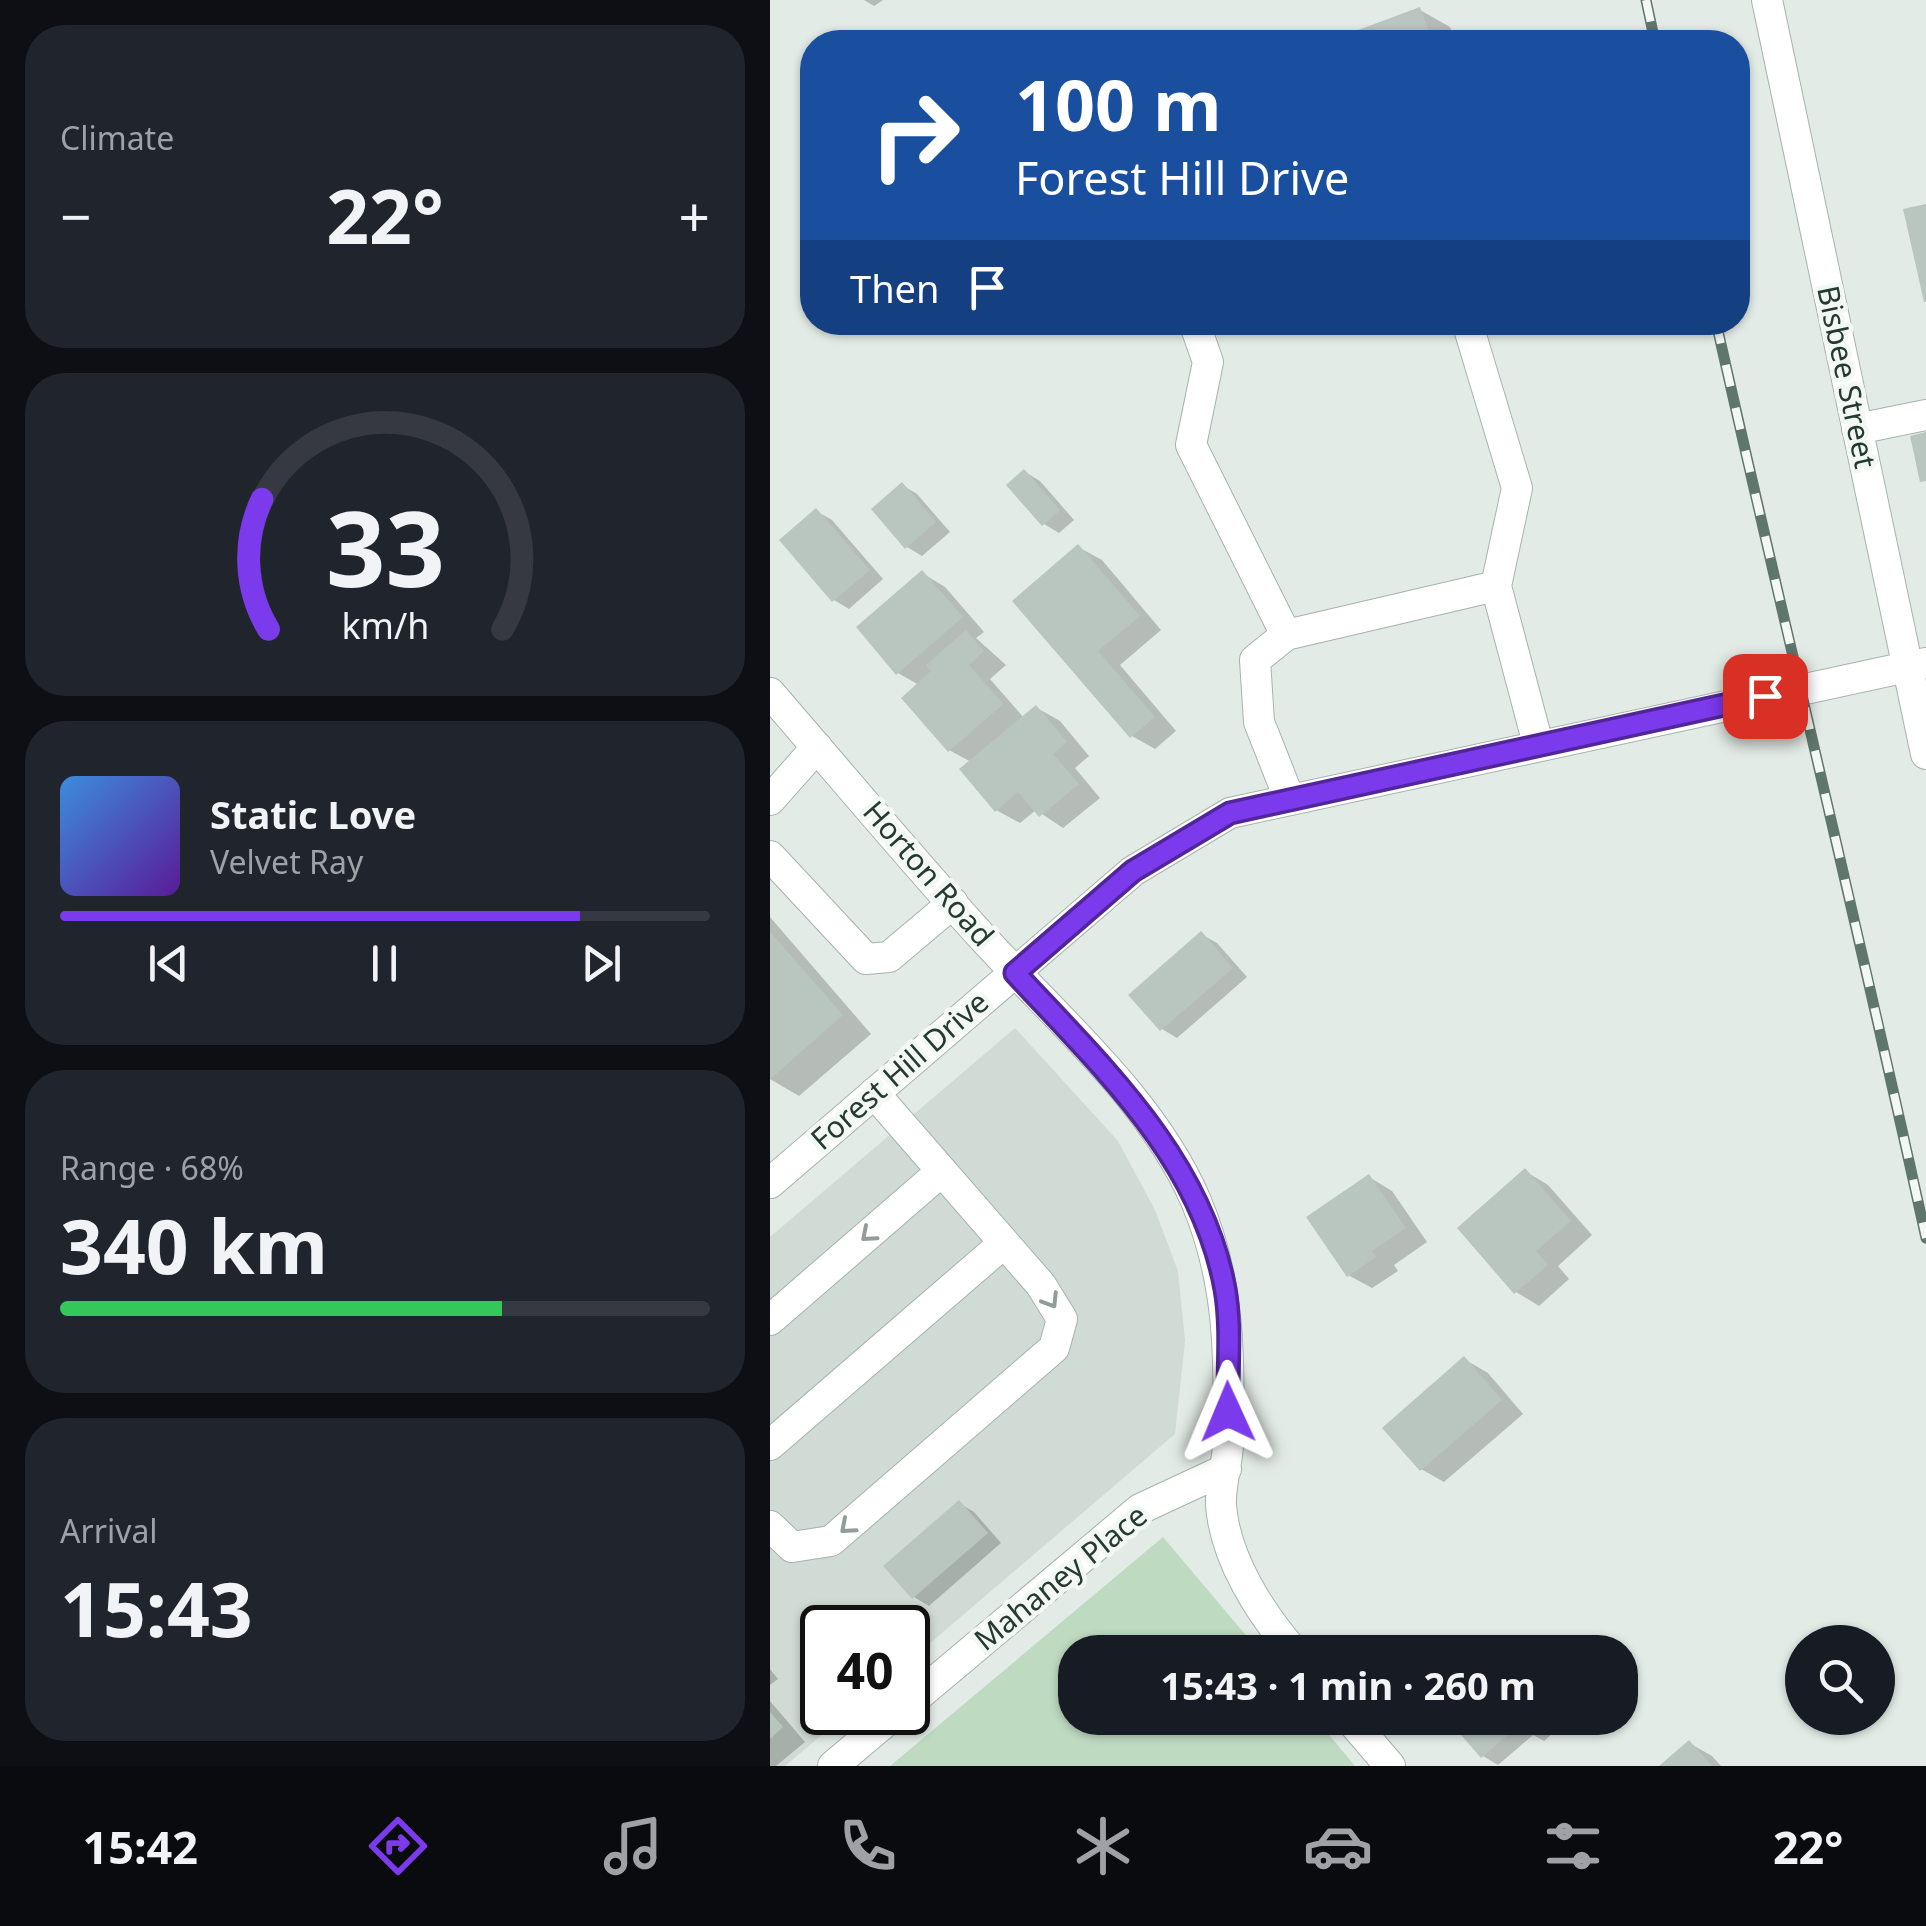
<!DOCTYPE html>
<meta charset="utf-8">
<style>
:root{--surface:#171b24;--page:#20242c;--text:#f1f3f6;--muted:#9ea1a6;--line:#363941;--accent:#7c3aed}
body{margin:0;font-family:"Noto Sans",sans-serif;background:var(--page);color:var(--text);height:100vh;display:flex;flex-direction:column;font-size:38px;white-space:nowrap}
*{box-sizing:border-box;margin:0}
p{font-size:32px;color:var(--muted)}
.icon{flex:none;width:55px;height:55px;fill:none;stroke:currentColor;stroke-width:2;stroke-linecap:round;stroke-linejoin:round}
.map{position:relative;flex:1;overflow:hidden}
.side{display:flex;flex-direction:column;gap:25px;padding:25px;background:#0d0f14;width:770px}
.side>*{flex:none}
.hud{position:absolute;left:30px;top:30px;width:950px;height:305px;border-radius:40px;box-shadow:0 2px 8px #0004;background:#1a4fa0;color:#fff;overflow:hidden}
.buttons{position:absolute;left:1015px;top:1625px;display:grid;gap:20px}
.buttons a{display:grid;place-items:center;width:110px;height:110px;border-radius:50%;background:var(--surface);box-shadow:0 2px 8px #0004;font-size:50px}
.speed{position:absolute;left:30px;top:1605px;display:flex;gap:20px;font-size:50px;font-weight:700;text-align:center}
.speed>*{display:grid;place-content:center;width:130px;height:130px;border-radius:50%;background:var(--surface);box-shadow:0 2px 8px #0004;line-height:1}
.speed .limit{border:5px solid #111;border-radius:15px;background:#fff;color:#111}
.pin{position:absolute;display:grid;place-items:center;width:85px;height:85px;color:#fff;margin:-42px;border-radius:20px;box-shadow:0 5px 15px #0006}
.me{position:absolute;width:110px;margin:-55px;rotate:359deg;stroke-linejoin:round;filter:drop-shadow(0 0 8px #0008)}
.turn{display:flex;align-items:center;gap:35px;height:210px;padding:0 50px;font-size:45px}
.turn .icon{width:130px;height:130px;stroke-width:2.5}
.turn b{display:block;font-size:70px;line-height:85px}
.then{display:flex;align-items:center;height:95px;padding:0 50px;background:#0003;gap:20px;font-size:38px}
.big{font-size:75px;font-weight:700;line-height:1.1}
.side .card{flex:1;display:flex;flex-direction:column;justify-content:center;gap:15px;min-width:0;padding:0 35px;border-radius:40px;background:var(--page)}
.side .dial{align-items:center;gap:0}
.dial svg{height:260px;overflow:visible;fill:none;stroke:var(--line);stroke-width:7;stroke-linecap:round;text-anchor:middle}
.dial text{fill:var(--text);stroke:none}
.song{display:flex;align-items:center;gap:30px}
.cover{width:120px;height:120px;border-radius:15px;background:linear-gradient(135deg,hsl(210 70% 55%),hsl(270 70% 35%))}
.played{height:10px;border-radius:5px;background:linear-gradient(90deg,var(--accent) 80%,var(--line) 80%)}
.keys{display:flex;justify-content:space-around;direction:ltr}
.heat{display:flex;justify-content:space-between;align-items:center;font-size:55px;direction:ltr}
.charge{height:15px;border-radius:8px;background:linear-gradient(90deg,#34c759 68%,var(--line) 0)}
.trip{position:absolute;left:288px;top:1635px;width:580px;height:100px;border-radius:40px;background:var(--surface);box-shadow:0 2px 8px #0004;font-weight:700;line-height:100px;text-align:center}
.dock{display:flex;height:160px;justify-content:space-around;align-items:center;background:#090b0e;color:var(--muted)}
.dock .icon{width:70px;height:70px}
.dock .active{color:var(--accent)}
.dock b{font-size:45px;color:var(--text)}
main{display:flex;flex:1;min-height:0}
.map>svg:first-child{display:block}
</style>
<main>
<section class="side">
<div class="card"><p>Climate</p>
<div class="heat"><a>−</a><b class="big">22°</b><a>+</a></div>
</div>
<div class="card dial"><svg viewBox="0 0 100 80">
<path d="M14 69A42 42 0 1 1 86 69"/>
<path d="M14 69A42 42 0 0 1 12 29" stroke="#7c3aed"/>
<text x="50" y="56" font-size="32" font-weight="700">33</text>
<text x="50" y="72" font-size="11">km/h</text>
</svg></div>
<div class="card">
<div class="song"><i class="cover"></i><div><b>Static Love</b><p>Velvet Ray</p></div></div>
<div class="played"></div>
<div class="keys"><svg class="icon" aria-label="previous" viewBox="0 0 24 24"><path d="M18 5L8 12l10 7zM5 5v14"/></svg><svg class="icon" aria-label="pause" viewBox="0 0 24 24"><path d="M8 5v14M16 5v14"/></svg><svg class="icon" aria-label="next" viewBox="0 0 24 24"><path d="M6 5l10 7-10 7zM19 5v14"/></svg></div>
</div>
<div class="card"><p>Range · 68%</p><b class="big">340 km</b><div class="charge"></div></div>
<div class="card"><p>Arrival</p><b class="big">15:43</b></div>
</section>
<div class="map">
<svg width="1156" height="1766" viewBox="0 0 1156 1766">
<rect width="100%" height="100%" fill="#e3ebe6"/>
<!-- built -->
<path fill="#d1dbd5" d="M 245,1028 L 348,1141 L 385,1210 L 408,1271 L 415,1341 L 405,1434 L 138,1662 L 138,1628 L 52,1628 L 52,1712 L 78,1713 L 15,1766 L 0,1766 L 0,1237 Z"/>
<!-- green -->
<path fill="#bedac1" d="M 393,1537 L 490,1652 L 305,1652 L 305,1718 L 545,1718 L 585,1766 L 120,1766 Z"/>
<!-- shadow -->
<path fill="#0003" d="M 94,0 L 113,0 L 104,6 Z
M 650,10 L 680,27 L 686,42 L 562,42 Z
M 255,472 L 270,481 L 304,520 L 289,533 L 274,524 Z
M 132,485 L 147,494 L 180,532 L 152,556 L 137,547 Z
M 46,511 L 62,520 L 113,579 L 79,609 L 64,600 Z
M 308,547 L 332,560 L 391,630 L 350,665 L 406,731 L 385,749 L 362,736 L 246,601 Z
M 152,573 L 175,587 L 214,632 L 206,638 L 236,665 L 220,679 L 254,718 L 267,708 L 290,721 L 319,756 L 305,768 L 330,798 L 293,828 L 266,810 L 250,823 L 226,810 L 201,762 L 179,750 L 149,685 L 128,673 Z
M 0,917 L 101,1034 L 29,1096 L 0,1079 Z
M 431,934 L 447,943 L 477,977 L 407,1038 L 392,1029 Z
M 755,1171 L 778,1185 L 822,1235 L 788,1266 L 799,1279 L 769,1306 L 746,1292 Z
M 599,1177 L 622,1191 L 657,1242 L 624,1265 L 628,1271 L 602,1288 L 578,1275 Z
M 694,1359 L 718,1373 L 753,1414 L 674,1482 L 651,1469 Z
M 189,1503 L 204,1512 L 231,1543 L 159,1606 L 144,1597 Z
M 0,1669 L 8,1679 L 0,1685 Z
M 0,1701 L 35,1742 L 6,1766 L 0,1766 Z
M 686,1718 L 783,1718 L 791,1726 L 774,1741 L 763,1735 L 728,1765 L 713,1756 L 682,1721 Z
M 919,1743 L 942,1756 L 951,1766 L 893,1766 Z"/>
<!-- building -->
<path fill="#b9c6bf" d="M 650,7 L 663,42 L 556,42 Z
M 1156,204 L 1156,302 L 1154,302 L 1133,209 Z
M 1156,432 L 1156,481 L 1150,482 L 1140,436 Z
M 254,469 L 290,510 L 272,526 L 236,485 Z
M 132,482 L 166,522 L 135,549 L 101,509 Z
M 46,508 L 100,570 L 62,602 L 9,540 Z
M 308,544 L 370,616 L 328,651 L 385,717 L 360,738 L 242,601 Z
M 152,570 L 193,617 L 126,675 L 86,627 Z
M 196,630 L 214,651 L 199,665 L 233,704 L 178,752 L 131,698 L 161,671 L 156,665 Z
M 266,705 L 297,742 L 283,754 L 309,784 L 269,817 L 248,792 L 225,812 L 189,769 Z
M 431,931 L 463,968 L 390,1031 L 358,995 Z
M 0,932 L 73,1015 L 0,1079 Z
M 755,1168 L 801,1221 L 766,1251 L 778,1265 L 744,1294 L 687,1228 Z
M 599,1174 L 636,1228 L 602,1251 L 606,1257 L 577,1277 L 536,1217 Z
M 694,1356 L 732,1400 L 650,1471 L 612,1428 Z
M 189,1500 L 218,1533 L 142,1599 L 113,1566 Z
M 0,1712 L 13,1727 L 0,1739 Z
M 683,1718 L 777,1718 L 757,1734 L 749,1725 L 711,1758 L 679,1721 Z
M 919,1740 L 942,1766 L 889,1766 Z"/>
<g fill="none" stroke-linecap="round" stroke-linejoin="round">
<defs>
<path id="minor" d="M 997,0 L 1156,754
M 424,322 L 438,362 L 421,445 L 516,635
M 697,322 L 747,488 L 726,586 L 768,744
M 1087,429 L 1156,415
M 0,693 C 71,775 140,858 213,938 C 287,1019 382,1099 426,1201 C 460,1281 460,1359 458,1445 C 457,1465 450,1486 451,1505 C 455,1559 491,1614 524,1652
M 519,798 L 489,722 L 485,660 L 516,635 L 726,586
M 0,800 L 47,747
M 0,856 L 96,959 L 119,957 L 183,903
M 0,1183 L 363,871 L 460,813 L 1156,663
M 0,1320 L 172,1171
M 0,1445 L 234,1243
M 0,1526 L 22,1547 L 61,1541 L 284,1348 L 292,1319 L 271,1285 L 104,1093
M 138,1704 L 370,1509 L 456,1469
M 579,1718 L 620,1766
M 63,1766 L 127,1712"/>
</defs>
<!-- minor casing -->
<use href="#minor" stroke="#a6b3ac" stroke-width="32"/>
<!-- minor -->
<use href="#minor" stroke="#fff" stroke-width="30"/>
<defs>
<path id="rail" d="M 876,0 L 885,42
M 946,322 C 1015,628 1089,932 1156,1238"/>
</defs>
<!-- rail casing -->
<use href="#rail" stroke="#5f766c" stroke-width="11"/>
<!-- rail -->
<use href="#rail" stroke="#f3f8f5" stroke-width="8" stroke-dasharray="22" stroke-linecap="butt"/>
</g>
<!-- one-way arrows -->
<defs><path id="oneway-chevron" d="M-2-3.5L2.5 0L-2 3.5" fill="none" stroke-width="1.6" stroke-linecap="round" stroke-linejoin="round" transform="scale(2.5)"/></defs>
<g stroke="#929d98">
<use href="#oneway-chevron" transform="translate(98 1235) rotate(139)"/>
<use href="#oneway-chevron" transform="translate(281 1301) rotate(58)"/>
<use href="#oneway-chevron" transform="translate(77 1527) rotate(139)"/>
</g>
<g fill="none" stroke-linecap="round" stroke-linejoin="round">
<defs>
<path id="route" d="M 458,1412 C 457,1372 462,1328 455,1289 C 431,1158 331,1066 245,973 L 363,871 L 460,813 L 995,696"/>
</defs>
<!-- route casing -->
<use href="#route" stroke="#51269a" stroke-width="25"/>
<!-- route -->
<use href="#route" stroke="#7c3aed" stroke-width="18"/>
</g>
<g text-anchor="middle" stroke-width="9" stroke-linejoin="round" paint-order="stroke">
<!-- street labels -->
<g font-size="30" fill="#253b31" stroke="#f3f8f5">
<text transform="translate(1076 377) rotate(78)" y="10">Bisbee Street</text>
<text transform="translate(158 874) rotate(49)" y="10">Horton Road</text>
<text transform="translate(130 1071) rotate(-41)" y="10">Forest Hill Drive</text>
<text transform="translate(291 1578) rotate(-39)" y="10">Mahaney Place</text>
</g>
</g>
</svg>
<div class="buttons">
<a><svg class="icon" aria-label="search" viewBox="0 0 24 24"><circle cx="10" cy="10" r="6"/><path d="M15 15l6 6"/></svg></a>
</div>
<div class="speed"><div class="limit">40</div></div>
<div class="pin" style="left:995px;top:696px;background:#d93025"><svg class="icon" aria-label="arrive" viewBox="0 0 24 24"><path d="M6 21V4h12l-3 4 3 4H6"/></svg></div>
<svg class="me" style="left:458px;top:1412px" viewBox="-20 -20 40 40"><path d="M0-17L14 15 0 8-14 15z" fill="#7c3aed" stroke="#fff" stroke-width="4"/></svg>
<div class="trip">15:43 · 1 min · 260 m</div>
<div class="hud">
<div class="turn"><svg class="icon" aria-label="right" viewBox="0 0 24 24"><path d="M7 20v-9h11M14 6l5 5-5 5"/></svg><div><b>100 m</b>Forest Hill Drive</div></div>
<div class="then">Then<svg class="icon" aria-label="arrive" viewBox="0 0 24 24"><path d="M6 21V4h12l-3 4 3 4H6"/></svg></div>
</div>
</div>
</main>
<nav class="dock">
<b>15:42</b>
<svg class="icon active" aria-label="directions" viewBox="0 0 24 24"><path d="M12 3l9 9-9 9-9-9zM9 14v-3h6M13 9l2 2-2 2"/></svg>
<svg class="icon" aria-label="music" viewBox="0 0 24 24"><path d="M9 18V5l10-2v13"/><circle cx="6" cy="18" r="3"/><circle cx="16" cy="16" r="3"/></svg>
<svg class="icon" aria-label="phone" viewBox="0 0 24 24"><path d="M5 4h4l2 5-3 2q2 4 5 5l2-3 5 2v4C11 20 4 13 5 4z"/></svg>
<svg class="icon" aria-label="climate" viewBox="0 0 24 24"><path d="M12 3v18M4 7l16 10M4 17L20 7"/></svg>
<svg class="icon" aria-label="car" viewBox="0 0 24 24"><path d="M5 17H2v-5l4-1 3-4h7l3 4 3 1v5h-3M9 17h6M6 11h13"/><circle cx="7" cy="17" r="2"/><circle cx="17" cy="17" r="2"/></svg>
<svg class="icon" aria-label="filters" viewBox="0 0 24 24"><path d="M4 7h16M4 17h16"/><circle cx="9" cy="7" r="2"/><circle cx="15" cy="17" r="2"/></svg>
<b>22°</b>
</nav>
